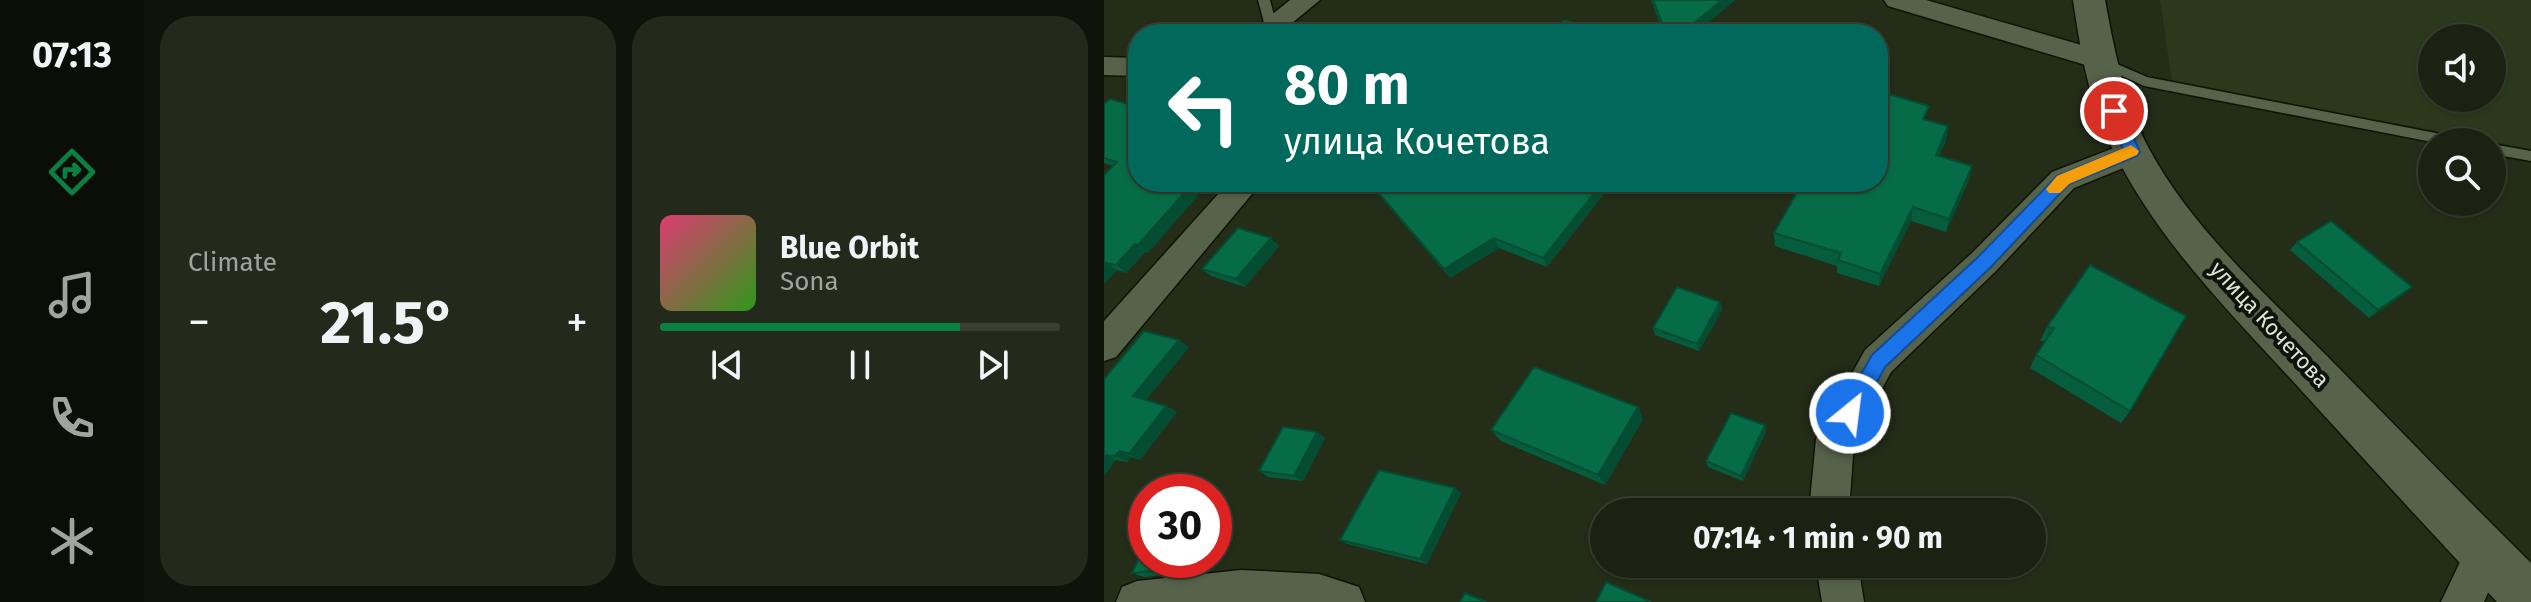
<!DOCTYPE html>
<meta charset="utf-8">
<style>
:root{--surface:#1b2212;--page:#242a1b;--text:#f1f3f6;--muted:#a0a49f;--line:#393f32;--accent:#0b8043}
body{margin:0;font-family:"Fira Sans",sans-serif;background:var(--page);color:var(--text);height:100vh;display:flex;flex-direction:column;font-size:30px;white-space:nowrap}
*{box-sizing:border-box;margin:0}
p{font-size:26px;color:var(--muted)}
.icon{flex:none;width:44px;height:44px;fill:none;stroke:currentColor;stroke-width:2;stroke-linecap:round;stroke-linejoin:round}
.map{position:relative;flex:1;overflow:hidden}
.details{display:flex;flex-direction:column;gap:16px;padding:16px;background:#0f130a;width:960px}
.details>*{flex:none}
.banner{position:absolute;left:24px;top:24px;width:760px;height:168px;border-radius:32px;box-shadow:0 2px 6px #0004,0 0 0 2px var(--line);background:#00695c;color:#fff;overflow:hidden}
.buttons{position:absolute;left:1314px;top:24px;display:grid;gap:16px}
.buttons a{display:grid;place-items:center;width:88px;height:88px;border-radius:50%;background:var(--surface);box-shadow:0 2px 6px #0004,0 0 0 2px var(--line);font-size:40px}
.speed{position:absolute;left:24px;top:474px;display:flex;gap:16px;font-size:40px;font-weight:700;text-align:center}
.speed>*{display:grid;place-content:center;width:104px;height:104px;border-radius:50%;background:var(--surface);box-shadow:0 2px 6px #0004,0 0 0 2px var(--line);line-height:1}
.speed .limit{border:12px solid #d22;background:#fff;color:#111}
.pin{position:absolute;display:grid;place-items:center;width:68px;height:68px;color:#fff;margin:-34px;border:4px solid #fff;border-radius:50%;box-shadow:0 2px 8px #0007}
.me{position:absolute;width:88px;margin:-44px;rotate:29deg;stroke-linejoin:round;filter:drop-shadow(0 0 6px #0008)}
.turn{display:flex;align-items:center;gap:28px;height:168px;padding:0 24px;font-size:36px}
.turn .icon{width:104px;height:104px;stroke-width:2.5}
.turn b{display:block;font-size:56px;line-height:68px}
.big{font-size:60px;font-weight:700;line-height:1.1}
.details .card{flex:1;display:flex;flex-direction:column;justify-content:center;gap:12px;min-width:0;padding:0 28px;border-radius:32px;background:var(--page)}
.song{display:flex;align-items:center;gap:24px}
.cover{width:96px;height:96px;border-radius:12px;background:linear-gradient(135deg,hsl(340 70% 55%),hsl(110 70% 35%))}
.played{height:8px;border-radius:4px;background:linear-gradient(90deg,var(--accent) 75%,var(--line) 75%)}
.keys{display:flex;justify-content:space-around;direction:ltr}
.heat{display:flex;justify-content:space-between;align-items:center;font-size:44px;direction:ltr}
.details .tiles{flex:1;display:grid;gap:16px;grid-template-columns:repeat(2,1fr)}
.trip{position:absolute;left:486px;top:498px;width:456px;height:80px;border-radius:40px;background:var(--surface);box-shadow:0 2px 6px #0004,0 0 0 2px var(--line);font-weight:700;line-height:80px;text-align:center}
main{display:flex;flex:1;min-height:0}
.menu{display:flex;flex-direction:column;width:144px;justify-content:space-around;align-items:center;background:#0b0e07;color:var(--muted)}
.menu .icon{width:56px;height:56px}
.menu .current{color:var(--accent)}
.menu b{font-size:36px;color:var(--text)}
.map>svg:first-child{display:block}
</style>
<main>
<nav class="menu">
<b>07:13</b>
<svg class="icon current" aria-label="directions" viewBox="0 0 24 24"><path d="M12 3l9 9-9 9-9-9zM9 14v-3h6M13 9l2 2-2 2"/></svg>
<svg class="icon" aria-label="music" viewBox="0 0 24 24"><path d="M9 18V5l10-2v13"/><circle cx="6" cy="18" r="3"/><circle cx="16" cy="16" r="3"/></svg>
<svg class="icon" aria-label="phone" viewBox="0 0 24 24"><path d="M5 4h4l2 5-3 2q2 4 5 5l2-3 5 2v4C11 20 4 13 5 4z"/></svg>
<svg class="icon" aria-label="climate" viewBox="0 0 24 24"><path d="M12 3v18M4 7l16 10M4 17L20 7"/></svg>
</nav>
<section class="details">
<div class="tiles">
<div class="card"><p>Climate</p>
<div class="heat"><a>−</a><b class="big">21.5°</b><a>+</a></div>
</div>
<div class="card">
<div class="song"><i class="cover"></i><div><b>Blue Orbit</b><p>Sona</p></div></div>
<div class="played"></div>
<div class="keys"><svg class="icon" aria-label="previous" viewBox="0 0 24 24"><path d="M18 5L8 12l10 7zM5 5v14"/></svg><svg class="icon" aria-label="pause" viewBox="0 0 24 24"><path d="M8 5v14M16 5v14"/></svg><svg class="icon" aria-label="next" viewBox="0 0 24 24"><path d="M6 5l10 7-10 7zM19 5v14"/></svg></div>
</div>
</div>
</section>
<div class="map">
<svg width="1427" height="602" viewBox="0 0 1427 602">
<rect width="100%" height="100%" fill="#242d18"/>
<!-- built -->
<path fill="#2b381c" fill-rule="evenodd" d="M 1056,0 L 1427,0 L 1427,149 L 1068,81 ZM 1328,38 L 1388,38 L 1388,98 L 1328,98 Z"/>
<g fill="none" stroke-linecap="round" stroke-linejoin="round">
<defs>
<path id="service" d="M 154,0 L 166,0 L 173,26 L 171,29 L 163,29 L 161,26 Z
M 997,57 L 1043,77 L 1352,137 L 1359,142 L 1328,142 L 1040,86 L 992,64 L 991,61 Z
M 1388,144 L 1427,151 L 1427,161 L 1388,154 Z"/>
<path id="minor" d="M 186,0 L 216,0 L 182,28 L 185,34 L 159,34 L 154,26 Z
M 780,0 L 822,0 L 1005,53 L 1009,60 L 1005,67 L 995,69 L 784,6 Z
M 0,57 L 34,58 L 34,76 L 0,75 Z
M 1028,141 L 1039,144 L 1043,152 L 1039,160 L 970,188 L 892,271 L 787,372 L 750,441 L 745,512 L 705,512 L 712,439 L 761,350 L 868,253 L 948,172 Z
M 125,182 L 158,182 L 12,357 L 0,361 L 0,321 Z
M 1381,533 L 1395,539 L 1401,553 L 1380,602 L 1337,602 L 1367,539 Z
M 712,564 L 754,564 L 760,602 L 718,602 Z
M 137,570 L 215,574 L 255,587 L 261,602 L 12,602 L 18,587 L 33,581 Z"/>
<path id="tertiary" d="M 969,0 L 1001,0 C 1010,49 1020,100 1043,145 C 1086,227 1159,291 1223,356 C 1291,425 1358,495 1427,563 L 1427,602 L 1393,602 C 1326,532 1261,460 1196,389 C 1124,310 1046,234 1002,135 C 983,92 976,46 969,0 Z"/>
</defs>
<!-- service casing -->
<use href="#service" stroke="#0d1503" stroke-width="3"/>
<!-- minor casing -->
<use href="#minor" stroke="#0d1503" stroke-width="3"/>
<!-- tertiary casing -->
<use href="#tertiary" stroke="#0d1503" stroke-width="3"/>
<!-- service -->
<use href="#service" fill="#57624b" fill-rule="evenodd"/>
<!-- minor -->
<use href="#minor" fill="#57624b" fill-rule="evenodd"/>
<!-- tertiary -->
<use href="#tertiary" fill="#57624b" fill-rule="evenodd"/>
</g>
<!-- wall -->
<path fill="#055d3e" d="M 547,0 L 631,0 L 591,34 L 560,34 Z
M 0,104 L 44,253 L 41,252 L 22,273 L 13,270 L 0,284 L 9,166 L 0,163 Z
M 823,120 L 844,126 L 842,141 L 835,156 L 868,166 L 865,180 L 842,232 L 807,221 L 775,286 L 733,273 L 733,266 L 671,246 L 670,233 Z
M 264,182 L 509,182 L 443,267 L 395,248 L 346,278 Z
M 1193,242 L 1299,295 L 1265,318 L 1186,250 Z
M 175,246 L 141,287 L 107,276 L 98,269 Z
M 616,302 L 618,310 L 595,351 L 551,335 L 549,328 Z
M 1082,316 L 1026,411 L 1017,423 L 926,368 L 932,355 L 941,341 L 936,341 L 943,327 Z
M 85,347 L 42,400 L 62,406 L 73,412 L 36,460 L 27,457 L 23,462 L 12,460 L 0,476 L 0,379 Z
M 534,407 L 539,419 L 501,485 L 397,441 L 387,430 Z
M 661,425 L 662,432 L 639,481 L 604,467 L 602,461 Z
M 213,432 L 221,438 L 199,481 L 164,477 L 155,471 Z
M 357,493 L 323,564 L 244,544 L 236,540 Z
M 42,560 L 101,560 L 96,571 L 40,577 L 28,573 Z"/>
<!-- shaded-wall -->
<path fill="#044c32" d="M 618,0 L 631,0 L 591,34 L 577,34 Z
M 844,126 L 842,141 L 829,169 L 832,155 Z
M 868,166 L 865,180 L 842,232 L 845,219 Z
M 90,182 L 106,182 L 44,253 L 34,245 Z
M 499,182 L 509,182 L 443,267 L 439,258 Z
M 809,207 L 807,221 L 775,286 L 776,274 Z
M 167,238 L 175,246 L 141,287 L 132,279 Z
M 390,238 L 395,248 L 346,278 L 340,269 Z
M 31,244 L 41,252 L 22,273 L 12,265 Z
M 2,263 L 13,270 L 0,284 L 0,265 Z
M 1308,287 L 1299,295 L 1265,318 L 1274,310 Z
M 616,302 L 618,310 L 595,351 L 593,344 Z
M 75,340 L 85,347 L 40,402 L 29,396 Z
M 62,406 L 73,412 L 36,460 L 25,454 Z
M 534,407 L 539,419 L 501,485 L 494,475 Z
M 661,425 L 662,432 L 639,481 L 637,476 Z
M 213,432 L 221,438 L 199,481 L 190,476 Z
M 16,451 L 27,457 L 23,462 L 11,456 Z
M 1,454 L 12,460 L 0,476 L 0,455 Z
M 351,488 L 357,493 L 323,564 L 316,559 Z
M 88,560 L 101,560 L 96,571 L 85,567 Z"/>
<!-- building -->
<path fill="#066c48" stroke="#044c32" stroke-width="2" d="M 549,0 L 618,0 L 577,34 L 562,34 Z
M 460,20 L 509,34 L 448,34 Z
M 774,91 L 825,106 L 819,119 L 844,126 L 832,155 L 868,166 L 845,219 L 809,207 L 776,274 L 734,260 L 737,253 L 670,233 L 699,182 L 774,182 Z
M 6,99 L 34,107 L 34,182 L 90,182 L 34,245 L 31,244 L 12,265 L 2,263 L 0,265 L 0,175 L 13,162 L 0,158 L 0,104 Z
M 265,182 L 499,182 L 439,258 L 390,238 L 340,269 Z
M 1227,221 L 1308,287 L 1274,310 L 1193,242 Z
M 134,228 L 167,238 L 132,279 L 98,269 Z
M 986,265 L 1082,316 L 1026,411 L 932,355 L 950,328 L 943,327 Z
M 573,287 L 616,302 L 593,344 L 549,328 Z
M 40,331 L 75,340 L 29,396 L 62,406 L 25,454 L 16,451 L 11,456 L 0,455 L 0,379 Z
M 430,367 L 534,407 L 494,475 L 387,430 Z
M 627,413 L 661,425 L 637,476 L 602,461 Z
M 179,427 L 213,432 L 190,476 L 155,471 Z
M 275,470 L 351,488 L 316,559 L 236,540 Z
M 40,547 L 42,547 L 42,560 L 88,560 L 85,567 L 28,573 Z
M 502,582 L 547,602 L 492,602 Z
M 361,593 L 382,602 L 356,602 Z"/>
<!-- route -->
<path fill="#1a73e8" stroke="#114b97" stroke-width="2" d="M 1010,105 L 1018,111 L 1036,152 L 1033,156 L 965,184 L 887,267 L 781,367 L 753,419 L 746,422 L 739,419 L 736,413 L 739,406 L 768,355 L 874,257 L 953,176 L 1019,149 L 1002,111 Z"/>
<!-- slow -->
<path fill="#f59e0b" d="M 1027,145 L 1035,151 L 1033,155 L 965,184 L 956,193 L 945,193 L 942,189 L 953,176 Z"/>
<g text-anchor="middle" stroke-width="8" stroke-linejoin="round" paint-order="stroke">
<!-- street labels -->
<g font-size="22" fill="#dee4d7" stroke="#0f140b">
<text transform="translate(1166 324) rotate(47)" y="8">улица Кочетова</text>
</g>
</g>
</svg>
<div class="buttons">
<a><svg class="icon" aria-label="sound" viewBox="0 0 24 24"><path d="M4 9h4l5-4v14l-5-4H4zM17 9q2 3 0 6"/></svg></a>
<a><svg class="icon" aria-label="search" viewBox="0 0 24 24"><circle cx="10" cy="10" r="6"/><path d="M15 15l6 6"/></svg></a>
</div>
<div class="speed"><div class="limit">30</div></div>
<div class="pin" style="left:1010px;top:111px;background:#d93025"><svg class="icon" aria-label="arrive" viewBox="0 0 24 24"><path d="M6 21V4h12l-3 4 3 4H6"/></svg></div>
<svg class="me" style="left:746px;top:413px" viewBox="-20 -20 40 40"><circle r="17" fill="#1a73e8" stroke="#fff" stroke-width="3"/><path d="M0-11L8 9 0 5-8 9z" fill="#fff"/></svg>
<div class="trip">07:14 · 1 min · 90 m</div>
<div class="banner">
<div class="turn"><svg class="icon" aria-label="left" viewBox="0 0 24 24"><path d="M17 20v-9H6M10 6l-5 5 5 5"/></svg><div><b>80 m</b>улица Кочетова</div></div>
</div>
</div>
</main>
